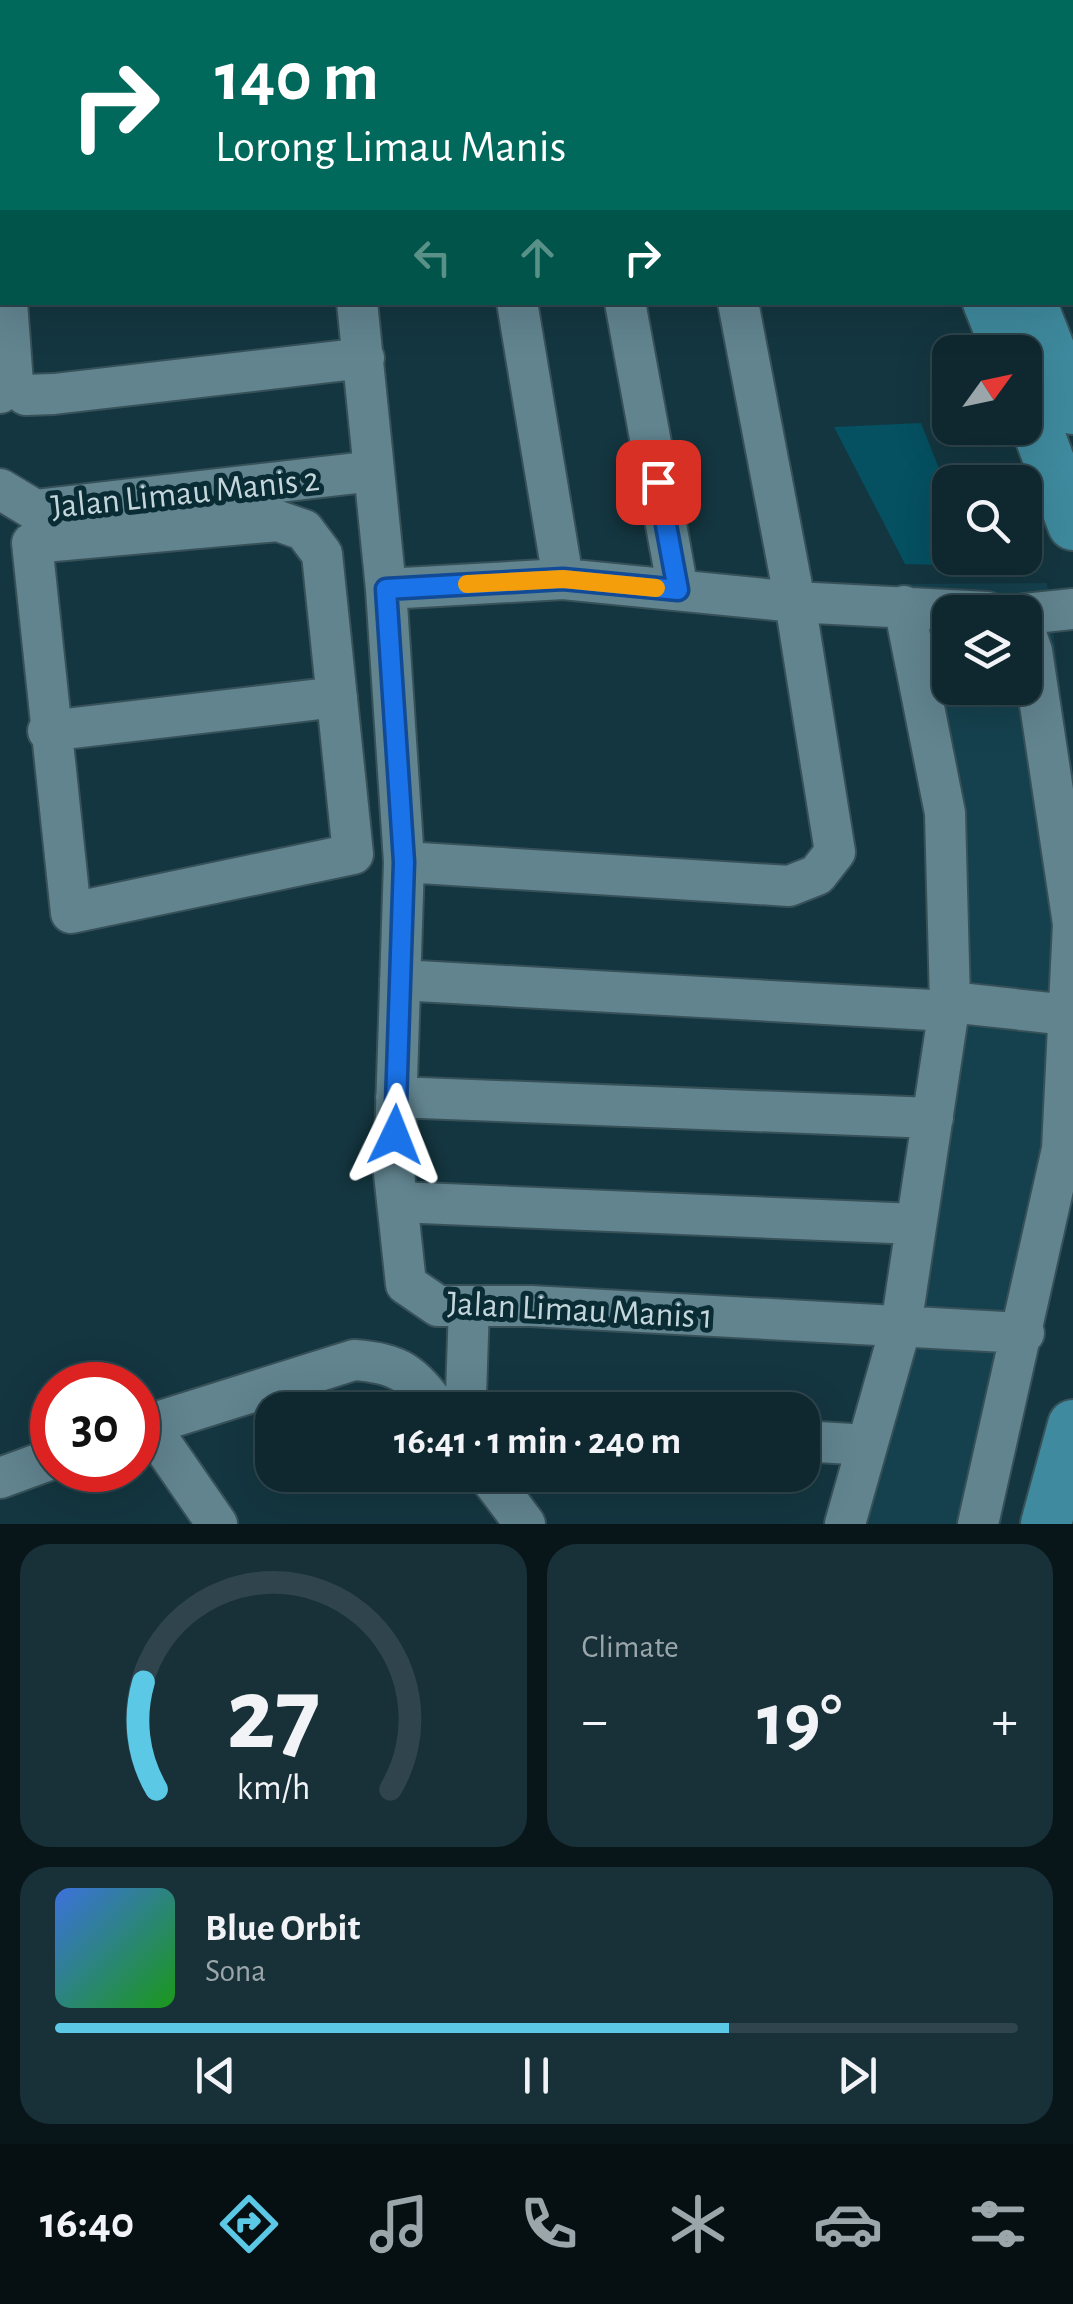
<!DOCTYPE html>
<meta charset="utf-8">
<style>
:root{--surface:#0f2830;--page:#183038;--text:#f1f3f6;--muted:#9ba6ab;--line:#2f444c;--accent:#5bc8e6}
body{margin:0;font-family:"Alegreya Sans",sans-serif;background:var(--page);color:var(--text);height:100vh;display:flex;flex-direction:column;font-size:38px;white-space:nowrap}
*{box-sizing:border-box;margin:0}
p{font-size:32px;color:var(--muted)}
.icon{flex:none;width:55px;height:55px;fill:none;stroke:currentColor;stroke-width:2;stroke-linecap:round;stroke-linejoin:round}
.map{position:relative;height:1524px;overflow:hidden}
.details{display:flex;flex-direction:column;gap:20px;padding:20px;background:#08161a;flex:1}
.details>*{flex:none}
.hud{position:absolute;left:0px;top:0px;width:1075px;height:305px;box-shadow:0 10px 40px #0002,0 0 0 2px var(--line);background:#00695c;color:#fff;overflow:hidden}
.needle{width:65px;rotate:57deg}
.controls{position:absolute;left:932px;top:335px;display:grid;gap:20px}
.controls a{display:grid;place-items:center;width:110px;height:110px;border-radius:20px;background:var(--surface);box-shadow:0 10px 40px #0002,0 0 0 2px var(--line);font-size:50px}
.speed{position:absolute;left:30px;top:1362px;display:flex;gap:20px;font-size:50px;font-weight:700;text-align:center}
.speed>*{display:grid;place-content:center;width:130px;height:130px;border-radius:50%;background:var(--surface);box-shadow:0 10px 40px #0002,0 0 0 2px var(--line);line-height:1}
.speed .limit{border:15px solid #d22;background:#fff;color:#111}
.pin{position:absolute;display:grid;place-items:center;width:85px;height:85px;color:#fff;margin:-42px;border-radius:20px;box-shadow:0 5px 15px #0006}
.me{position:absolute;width:110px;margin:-55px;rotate:2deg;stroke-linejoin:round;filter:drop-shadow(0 0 8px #0008)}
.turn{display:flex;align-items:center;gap:35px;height:210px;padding:0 50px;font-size:45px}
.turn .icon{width:130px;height:130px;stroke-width:2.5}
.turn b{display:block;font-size:70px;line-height:85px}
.lanes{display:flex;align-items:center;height:95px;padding:0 50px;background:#0003;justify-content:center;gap:50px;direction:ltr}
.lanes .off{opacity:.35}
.big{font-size:75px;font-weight:600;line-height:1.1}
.details .tile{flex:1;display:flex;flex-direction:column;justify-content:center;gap:15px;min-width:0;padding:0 35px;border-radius:30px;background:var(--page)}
.details .dial{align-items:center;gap:0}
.dial svg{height:260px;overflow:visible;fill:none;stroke:var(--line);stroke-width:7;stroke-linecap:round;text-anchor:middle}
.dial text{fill:var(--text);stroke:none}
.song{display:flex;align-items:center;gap:30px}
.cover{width:120px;height:120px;border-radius:15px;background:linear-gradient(135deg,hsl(220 70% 55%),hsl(120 70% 35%))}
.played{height:10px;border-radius:5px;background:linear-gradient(90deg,var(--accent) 70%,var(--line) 70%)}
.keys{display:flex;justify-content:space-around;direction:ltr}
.heat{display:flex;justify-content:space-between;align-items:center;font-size:55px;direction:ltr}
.details .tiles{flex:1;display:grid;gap:20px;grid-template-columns:1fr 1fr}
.tile:last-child{grid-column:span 2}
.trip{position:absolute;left:255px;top:1392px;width:565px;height:100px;border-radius:30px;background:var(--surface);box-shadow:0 10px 40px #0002,0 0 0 2px var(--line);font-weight:600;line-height:100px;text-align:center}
.tabs{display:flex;height:160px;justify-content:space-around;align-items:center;background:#061013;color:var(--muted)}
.tabs .icon{width:70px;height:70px}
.tabs .active{color:var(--accent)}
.tabs b{font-size:45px;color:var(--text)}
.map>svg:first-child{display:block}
</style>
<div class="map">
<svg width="1073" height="1524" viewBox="0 0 1073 1524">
<rect width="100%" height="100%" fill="#143640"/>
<!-- built -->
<path fill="#15414e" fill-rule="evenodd" d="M 1047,583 L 1073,788 L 1073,1193 L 984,1524 L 838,1524 L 936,1118 L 950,858 L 899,584 ZM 950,612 L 1025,612 L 1025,688 L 950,688 Z"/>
<!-- green -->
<path fill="#055061" d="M 0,0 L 100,0 L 2,2 L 0,250 Z
M 921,423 L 950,496 L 950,558 L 974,558 L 978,566 L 905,564 L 834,427 Z"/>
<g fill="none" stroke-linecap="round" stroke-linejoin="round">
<defs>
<path id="minor" d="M 323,0 L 323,2
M 567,0 L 568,2
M 1031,0 L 1031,2
M 118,2 L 119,0
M 1072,240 L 1073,239
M 357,302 L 386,589 L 404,862 L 394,1173 L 406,1284 L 438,1306 L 531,1306 L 1024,1333
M 517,302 L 563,579
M 625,302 L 678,590
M 13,384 L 26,395 L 54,394 L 364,358
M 0,393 L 13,384 L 7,302
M 0,489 L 35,510 L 374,471
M 278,521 L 304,530 L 322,554 L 353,854 L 71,913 L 32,543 Z
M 386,589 L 563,579 L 795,602 L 987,612
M 1025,614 L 1073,609
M 48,731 L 337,697
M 404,862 L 789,886 L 817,875 L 835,852 L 795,602 L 738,302
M 400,980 L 949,1011
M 950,1002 L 1068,1015
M 396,1097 L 933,1118
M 397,1202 L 916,1224
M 469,1306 L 466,1394 L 474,1410
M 148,1424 L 217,1524
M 138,1428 L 354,1360 C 400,1363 412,1374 439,1410
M 802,1441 L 867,1445
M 488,1475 L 525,1524
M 0,1478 L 52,1459
M 845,1524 L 901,1326 L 950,1002 L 945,813 L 904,606
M 978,1524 L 1062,1149 L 1073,924 L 1032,651 L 1025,631"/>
<path id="major" d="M 847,0 L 848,2
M 912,0 L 913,2
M 988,302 L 1008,352
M 1031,302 L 1073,409
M 1025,396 L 1073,525
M 1046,1524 L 1073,1425"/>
</defs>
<!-- minor casing -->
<use href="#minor" stroke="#375159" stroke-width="44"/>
<!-- major casing -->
<use href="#major" stroke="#375159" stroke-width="54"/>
<!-- minor -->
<use href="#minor" stroke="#61848f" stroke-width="40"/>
<!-- major -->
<use href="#major" stroke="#3f8a9e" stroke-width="50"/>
</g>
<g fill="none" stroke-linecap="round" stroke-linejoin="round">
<defs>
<path id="route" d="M 395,1135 L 404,862 L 386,589 L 563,579 L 678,590 L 658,482"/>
</defs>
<!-- route casing -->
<use href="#route" stroke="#114b97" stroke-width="25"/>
<!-- route -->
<use href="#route" stroke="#1a73e8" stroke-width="18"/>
<!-- slow -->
<path stroke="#f59e0b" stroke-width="18" d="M 467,584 L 563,579 L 656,588"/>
</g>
<g text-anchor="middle" stroke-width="10" stroke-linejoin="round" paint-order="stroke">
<!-- street labels -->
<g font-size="35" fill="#c4d6dc" stroke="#092c35">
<text transform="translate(185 492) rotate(-6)" y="12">Jalan Limau Manis 2</text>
<text transform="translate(580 1309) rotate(3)" y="12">Jalan Limau Manis 1</text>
</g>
</g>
</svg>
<div class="controls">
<a><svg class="needle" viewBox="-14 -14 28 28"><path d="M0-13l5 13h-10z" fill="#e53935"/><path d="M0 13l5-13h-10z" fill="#9ba6ab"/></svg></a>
<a><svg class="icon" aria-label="search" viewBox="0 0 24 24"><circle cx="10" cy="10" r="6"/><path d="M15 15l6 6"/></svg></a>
<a><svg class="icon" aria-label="layers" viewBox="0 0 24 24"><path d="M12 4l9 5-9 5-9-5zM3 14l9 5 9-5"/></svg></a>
</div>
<div class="speed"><div class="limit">30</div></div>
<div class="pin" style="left:658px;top:482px;background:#d93025"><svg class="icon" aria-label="arrive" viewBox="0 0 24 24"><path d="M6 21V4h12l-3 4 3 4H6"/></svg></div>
<svg class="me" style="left:395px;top:1135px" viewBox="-20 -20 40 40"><path d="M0-17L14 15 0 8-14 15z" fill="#1a73e8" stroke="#fff" stroke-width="4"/></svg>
<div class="trip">16:41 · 1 min · 240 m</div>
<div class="hud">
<div class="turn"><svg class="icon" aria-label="right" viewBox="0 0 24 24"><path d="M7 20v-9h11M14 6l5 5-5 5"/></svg><div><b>140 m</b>Lorong Limau Manis</div></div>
<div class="lanes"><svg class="icon off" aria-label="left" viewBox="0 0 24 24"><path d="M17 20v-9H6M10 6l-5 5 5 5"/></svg><svg class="icon off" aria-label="ahead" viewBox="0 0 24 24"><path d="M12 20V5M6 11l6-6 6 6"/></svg><svg class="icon" aria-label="right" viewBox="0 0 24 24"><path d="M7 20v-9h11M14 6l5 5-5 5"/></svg></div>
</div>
</div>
<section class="details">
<div class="tiles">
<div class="tile dial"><svg viewBox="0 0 100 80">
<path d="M14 69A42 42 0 1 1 86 69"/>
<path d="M14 69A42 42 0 0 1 10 36" stroke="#5bc8e6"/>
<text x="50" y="56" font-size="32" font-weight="700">27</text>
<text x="50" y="72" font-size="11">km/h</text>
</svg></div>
<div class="tile"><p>Climate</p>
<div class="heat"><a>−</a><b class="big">19°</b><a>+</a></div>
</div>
<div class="tile">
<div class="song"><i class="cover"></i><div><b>Blue Orbit</b><p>Sona</p></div></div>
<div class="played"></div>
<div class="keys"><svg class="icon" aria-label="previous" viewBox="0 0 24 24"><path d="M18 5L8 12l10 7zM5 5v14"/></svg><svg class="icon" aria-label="pause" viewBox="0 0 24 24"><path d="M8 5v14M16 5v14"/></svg><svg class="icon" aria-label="next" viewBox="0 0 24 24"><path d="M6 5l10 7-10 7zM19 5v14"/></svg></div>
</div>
</div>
</section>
<nav class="tabs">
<b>16:40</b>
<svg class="icon active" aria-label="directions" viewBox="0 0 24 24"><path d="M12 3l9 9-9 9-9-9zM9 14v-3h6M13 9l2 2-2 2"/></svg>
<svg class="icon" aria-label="music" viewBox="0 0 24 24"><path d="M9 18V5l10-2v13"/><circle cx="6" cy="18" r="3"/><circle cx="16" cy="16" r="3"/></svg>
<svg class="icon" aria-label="phone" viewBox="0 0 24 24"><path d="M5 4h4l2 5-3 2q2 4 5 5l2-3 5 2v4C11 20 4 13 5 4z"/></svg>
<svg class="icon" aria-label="climate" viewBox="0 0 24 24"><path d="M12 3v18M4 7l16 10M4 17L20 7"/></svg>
<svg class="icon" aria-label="car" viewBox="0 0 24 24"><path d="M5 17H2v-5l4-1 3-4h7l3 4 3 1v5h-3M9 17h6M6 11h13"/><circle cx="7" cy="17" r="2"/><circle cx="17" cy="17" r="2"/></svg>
<svg class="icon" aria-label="filters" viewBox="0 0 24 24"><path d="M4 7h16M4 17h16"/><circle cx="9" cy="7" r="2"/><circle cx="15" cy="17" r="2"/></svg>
</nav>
